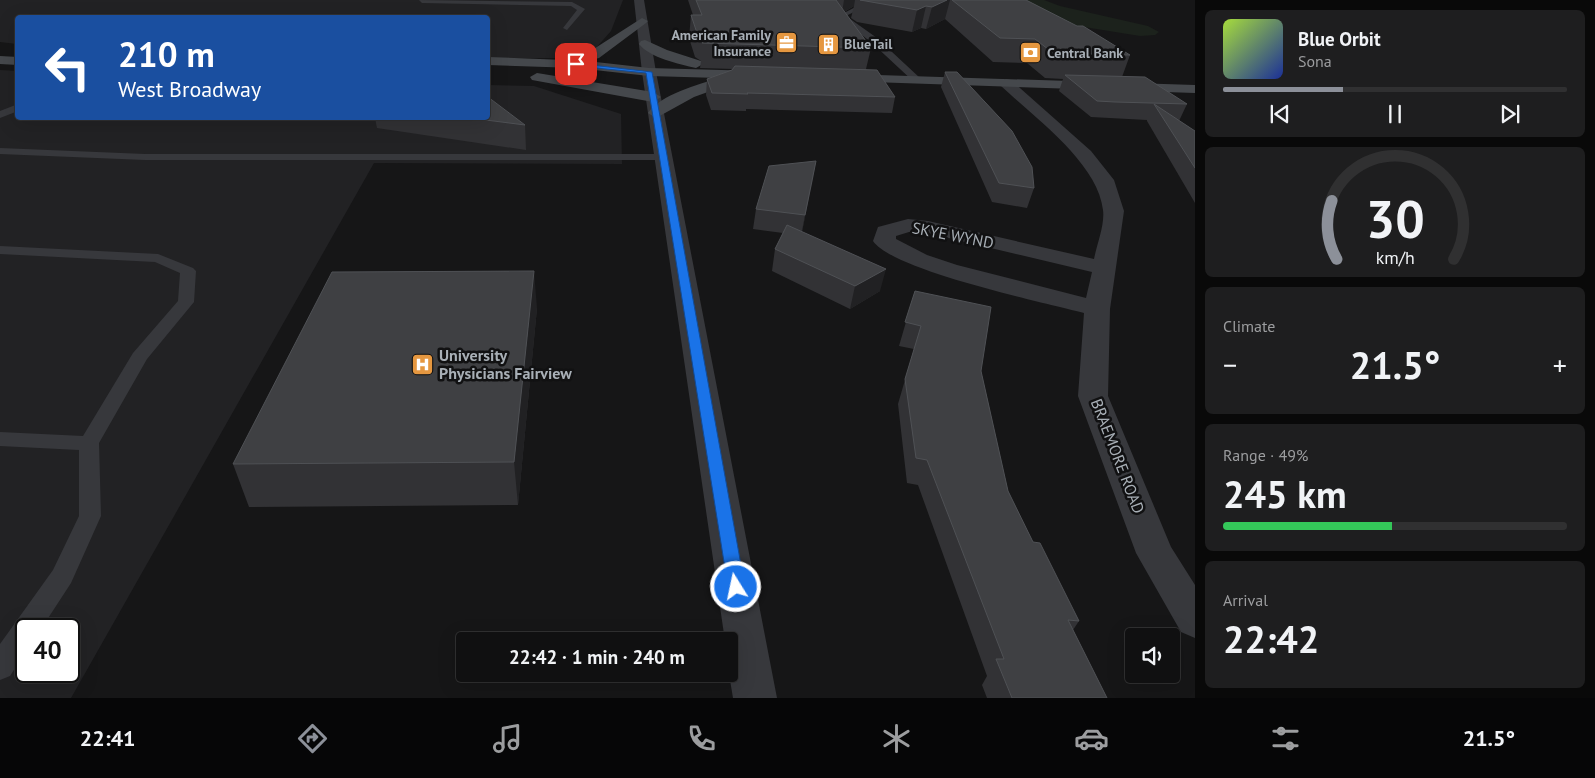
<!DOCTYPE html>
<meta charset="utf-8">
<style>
:root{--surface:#101011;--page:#1e1e1f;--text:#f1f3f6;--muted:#9c9d9f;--line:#303031;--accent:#8c9099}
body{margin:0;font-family:"PT Sans",sans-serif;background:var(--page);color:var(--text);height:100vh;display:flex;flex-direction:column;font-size:19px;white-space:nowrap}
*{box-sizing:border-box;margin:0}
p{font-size:16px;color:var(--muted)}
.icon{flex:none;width:28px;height:28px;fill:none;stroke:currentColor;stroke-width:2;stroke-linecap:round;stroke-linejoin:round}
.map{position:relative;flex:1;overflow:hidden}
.panel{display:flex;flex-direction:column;gap:10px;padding:10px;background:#090909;width:400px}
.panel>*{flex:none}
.hud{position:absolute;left:15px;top:15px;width:475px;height:105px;border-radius:5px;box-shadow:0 5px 20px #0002,0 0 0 1px var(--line);background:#1a4fa0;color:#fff;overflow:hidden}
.tools{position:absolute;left:1125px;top:628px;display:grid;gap:10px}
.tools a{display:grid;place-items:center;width:55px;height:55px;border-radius:5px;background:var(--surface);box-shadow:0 5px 20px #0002,0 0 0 1px var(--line);font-size:25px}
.speed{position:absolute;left:15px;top:618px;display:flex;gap:10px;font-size:25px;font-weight:700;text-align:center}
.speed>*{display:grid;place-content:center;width:65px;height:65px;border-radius:50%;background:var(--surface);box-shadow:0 5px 20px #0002,0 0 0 1px var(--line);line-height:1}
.speed .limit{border:2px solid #111;border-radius:8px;background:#fff;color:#111}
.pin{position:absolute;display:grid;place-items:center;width:42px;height:42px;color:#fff;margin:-21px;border-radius:10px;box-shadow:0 2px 8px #0006}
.me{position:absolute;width:55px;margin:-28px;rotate:350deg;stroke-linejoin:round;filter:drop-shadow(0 0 4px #0008)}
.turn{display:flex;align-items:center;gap:18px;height:105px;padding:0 20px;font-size:22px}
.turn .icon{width:65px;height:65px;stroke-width:2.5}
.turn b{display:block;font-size:35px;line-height:42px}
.big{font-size:38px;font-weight:800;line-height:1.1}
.panel .widget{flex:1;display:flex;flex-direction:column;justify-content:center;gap:8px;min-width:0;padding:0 18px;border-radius:8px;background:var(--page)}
.panel .dial{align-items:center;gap:0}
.dial svg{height:130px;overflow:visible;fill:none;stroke:var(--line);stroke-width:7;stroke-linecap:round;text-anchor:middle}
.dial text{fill:var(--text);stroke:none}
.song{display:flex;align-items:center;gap:15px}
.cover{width:60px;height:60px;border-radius:8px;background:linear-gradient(135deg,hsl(80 70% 55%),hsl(230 70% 35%))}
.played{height:5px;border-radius:2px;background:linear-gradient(90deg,var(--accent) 35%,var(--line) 35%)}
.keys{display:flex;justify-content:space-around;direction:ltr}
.heat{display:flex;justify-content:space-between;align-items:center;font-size:28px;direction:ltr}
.charge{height:8px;border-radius:4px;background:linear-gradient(90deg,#34c759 49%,var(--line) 0)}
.trip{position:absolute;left:456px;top:632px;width:282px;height:50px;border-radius:5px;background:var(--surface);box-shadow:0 5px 20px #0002,0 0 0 1px var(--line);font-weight:800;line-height:50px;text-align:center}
.tabs{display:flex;height:80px;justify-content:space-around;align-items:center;background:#060607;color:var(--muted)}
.tabs .icon{width:35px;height:35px}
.tabs .current{color:var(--accent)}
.tabs b{font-size:22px;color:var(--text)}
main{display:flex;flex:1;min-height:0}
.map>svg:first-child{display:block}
</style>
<main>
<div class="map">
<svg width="1195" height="698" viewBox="0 0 1195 698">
<rect width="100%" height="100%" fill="#161617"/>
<!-- built -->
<path fill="#222224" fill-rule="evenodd" d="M 0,0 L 623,0 L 611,31 L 595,49 L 576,57 L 555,58 L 488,58 L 488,18 L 18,18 L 17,44 L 0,42 Z
M 0,70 L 17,71 L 18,118 L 488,118 L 488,85 L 534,86 L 621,114 L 622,164 L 374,163 L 71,698 L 0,698 ZM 26,629 L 69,629 L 69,671 L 26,671 Z"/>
<!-- green -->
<path fill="#1c221c" d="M 1006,0 L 1044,0 L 1060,6 L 1148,26 L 1159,32 L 1155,35 L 1140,36 L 1047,21 Z"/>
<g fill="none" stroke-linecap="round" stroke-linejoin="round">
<!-- service -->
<path fill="#37383c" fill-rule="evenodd" d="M 419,0 L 572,2 L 585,9 L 567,30 L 563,28 L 577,10 L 571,6 L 422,3 Z
M 869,0 L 877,0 L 846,16 L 877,38 L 920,78 L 920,82 L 914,82 L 871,42 L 839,18 L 824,18 L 820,16 L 844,13 Z
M 18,104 L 18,111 L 0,118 L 0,111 Z
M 0,148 L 145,154 L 664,154 L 670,157 L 664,160 L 145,160 L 0,154 Z
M 0,246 L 158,254 L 193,268 L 196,271 L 194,302 L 147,359 L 99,443 L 101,516 L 71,583 L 41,629 L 26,629 L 26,651 L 10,676 L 0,680 L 0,644 L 53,570 L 79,516 L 79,450 L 0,446 L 0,432 L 83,436 L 133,353 L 178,301 L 180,273 L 155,262 L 0,254 Z"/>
<!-- minor -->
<path fill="#37383c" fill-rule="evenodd" d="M 1006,79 L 1011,80 L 1091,151 L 1114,180 L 1124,211 L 1110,309 L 1108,396 L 1171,547 L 1195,585 L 1195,638 L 1181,632 L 1136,553 L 1078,396 L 1084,313 C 1043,302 894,271 873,241 L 878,227 L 908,219 L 928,221 L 1094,259 C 1097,244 1105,224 1103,210 C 1098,163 1034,117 1001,86 L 999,83 ZM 909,232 L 928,233 L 1092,272 L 1086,298 L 957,265 L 927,255 L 896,239 L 896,236 Z"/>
<!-- tertiary -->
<path fill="#37383c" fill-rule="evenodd" d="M 634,0 L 644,0 L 656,72 L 777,698 L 733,698 L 729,674 L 730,641 L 725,641 L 642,72 Z"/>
<!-- secondary -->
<path fill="#45484c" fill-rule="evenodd" d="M 642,18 L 648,21 L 646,23 L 599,58 L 587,61 L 649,68 L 759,71 L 766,75 L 759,79 L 731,78 L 732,81 L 730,84 L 694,97 L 656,118 L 648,113 C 660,95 699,84 719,78 L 649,76 L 576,68 L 488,65 L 488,57 L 565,60 L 589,52 Z
M 645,40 L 667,50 L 701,61 L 703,64 L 696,68 C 679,64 650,58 639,44 L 641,41 Z
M 0,56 L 18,57 L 18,65 L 0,64 Z
M 537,73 L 653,92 L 661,97 L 653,102 L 532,80 L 530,77 Z
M 847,74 L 1195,85 L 1195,93 L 842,81 L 840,78 L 842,75 Z"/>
</g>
<!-- wall -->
<path fill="#323235" d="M 688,0 L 1026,0 L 1130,55 L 1122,77 L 1187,104 L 1179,121 L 1195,131 L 1195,203 L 1147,121 L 1147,120 L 1091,117 L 1059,91 L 1063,79 L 1045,78 L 1027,63 L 993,62 L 945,19 L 926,29 L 921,28 L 912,32 L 857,22 L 851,18 L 854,6 L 844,12 L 871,48 L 866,69 L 895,97 L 892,113 L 746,109 L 746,111 L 711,110 L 706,95 L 707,79 L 732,70 L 733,69 L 700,68 L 701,61 L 695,57 L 689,38 L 691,15 L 693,15 Z
M 945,72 L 1034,188 L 1027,208 L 992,202 L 941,87 Z
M 375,118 L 488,118 L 525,125 L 526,150 L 377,128 Z
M 816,161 L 802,232 L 880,291 L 850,309 L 772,271 L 775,249 L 783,233 L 753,229 L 756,209 Z
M 915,291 L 981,371 L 1008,491 L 1033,542 L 1079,621 L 1073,630 L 1107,698 L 987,698 L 982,685 L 987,676 L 918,485 L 907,483 L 898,404 L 914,349 L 899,346 Z
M 537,308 L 518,505 L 249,507 L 233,464 Z"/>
<!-- shaded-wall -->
<path fill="#212123" d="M 844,0 L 855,0 L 854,6 L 842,13 Z
M 947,0 L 950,0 L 945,19 L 926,29 L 932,7 Z
M 926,6 L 921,28 L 912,32 L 917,10 Z
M 816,161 L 813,180 L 801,236 L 805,215 Z
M 886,269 L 880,291 L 850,309 L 855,286 Z
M 534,271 L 537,308 L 518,505 L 514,462 Z"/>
<!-- building -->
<path fill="#3f4043" stroke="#4f5155" d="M 696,0 L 836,0 L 871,48 L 702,43 L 706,39 L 697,33 L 691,15 L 702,15 Z
M 860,0 L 947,0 L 932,7 L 926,6 L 917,10 Z
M 952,0 L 1026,0 L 1077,26 L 1083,26 L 1130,55 L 1053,53 L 1035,39 L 1000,38 Z
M 735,66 L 877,70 L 895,97 L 747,93 L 748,94 L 712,93 L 707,79 L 732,70 Z
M 945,72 L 957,72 L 1012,131 L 1032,167 L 1034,188 L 999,183 Z
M 1065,75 L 1145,77 L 1187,104 L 1115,102 L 1097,101 Z
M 488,97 L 525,125 L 470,118 L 488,118 Z
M 1154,104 L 1195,131 L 1195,168 Z
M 816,161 L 805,215 L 756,209 L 769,166 Z
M 787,225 L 886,269 L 855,286 L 775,249 Z
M 534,271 L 514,462 L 233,464 L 332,272 Z
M 915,291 L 991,307 L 981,371 L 1008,491 L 1033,542 L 1040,543 L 1079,621 L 1068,620 L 1107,698 L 1012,698 L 996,659 L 1004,659 L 927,460 L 916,458 L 905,379 L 921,326 L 905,322 Z"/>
<!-- route -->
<path fill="#1a73e8" stroke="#114b97" d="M 574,63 L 652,72 L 745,587 L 742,592 L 736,594 L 731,592 L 728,587 L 646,73 L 576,66 Z"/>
<!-- icons -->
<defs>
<symbol id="office-square" viewBox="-11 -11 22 22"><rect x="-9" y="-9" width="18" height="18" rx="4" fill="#e59740" stroke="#111112"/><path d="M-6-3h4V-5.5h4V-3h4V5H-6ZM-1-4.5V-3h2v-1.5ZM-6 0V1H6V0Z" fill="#fff"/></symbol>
<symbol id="building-square" viewBox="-11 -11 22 22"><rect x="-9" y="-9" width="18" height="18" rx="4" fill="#e59740" stroke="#111112"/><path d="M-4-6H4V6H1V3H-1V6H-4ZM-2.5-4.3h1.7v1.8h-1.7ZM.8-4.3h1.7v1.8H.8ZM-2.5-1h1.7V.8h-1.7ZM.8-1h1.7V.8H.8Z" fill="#fff"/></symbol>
<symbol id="bank-square" viewBox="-11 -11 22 22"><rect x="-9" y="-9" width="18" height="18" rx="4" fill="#e59740" stroke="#111112"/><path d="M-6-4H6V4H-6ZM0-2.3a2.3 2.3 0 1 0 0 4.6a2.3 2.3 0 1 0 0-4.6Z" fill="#fff"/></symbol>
<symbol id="hospital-square" viewBox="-11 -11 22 22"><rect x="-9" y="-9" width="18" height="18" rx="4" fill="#e59740" stroke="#111112"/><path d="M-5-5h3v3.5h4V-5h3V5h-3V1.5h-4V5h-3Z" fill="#fff"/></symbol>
</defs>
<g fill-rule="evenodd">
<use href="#office-square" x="774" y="30" width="25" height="25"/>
<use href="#building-square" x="816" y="32" width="25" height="25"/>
<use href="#bank-square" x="1018" y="40" width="25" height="25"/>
<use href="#hospital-square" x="410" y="352" width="25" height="25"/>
</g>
<g text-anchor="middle" stroke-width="5" stroke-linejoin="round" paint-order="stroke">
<!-- far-poi labels -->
<g font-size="14" font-weight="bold" fill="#a8afb6" stroke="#111112" text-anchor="start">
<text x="771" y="40" text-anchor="end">American Family<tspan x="771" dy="16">Insurance</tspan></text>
<text x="844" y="49">BlueTail</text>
<text x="1047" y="58">Central Bank</text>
</g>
<!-- street labels -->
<g font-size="16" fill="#a8afb6" stroke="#111112">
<text transform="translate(953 235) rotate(11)" y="6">SKYE WYND</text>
<text transform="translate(1118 456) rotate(69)" y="6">BRAEMORE ROAD</text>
</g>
<!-- poi labels -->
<g font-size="16" font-weight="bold" fill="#a8afb6" stroke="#111112" text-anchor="start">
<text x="439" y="361">University<tspan x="439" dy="18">Physicians Fairview</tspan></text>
</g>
</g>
</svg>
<div class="tools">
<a><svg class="icon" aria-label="sound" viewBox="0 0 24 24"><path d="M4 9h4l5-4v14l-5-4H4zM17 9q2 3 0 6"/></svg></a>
</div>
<div class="speed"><div class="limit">40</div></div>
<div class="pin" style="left:576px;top:64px;background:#d93025"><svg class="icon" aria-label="arrive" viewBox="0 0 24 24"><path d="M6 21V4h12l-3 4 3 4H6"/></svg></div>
<svg class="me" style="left:736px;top:587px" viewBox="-20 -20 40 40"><circle r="17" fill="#1a73e8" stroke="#fff" stroke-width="3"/><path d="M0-11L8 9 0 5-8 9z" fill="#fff"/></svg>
<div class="trip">22:42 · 1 min · 240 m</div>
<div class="hud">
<div class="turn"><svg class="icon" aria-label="left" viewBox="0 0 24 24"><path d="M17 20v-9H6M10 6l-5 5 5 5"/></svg><div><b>210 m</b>West Broadway</div></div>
</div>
</div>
<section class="panel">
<div class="widget">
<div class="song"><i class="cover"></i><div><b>Blue Orbit</b><p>Sona</p></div></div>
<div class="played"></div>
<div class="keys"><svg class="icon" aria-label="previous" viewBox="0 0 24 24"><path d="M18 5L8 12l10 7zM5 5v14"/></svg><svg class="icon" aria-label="pause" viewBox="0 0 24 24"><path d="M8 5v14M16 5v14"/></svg><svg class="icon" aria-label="next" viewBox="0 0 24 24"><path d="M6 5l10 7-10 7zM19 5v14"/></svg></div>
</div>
<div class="widget dial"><svg viewBox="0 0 100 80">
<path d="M14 69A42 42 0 1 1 86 69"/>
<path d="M14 69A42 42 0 0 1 11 33" stroke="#8c9099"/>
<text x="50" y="56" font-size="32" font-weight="700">30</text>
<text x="50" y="72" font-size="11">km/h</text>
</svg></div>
<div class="widget"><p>Climate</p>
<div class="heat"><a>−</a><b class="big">21.5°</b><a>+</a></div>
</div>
<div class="widget"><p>Range · 49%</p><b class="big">245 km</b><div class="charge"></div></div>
<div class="widget"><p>Arrival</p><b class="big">22:42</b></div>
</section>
</main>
<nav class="tabs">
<b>22:41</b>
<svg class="icon current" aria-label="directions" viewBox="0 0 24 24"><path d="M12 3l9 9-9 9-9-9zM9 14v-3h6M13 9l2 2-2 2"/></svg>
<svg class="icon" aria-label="music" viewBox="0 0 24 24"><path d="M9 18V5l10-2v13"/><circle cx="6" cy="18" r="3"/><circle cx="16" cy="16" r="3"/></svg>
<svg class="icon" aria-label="phone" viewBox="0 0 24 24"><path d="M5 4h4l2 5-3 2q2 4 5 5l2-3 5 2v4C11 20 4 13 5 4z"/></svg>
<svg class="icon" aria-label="climate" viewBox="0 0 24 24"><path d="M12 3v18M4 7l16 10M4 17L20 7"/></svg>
<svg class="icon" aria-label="car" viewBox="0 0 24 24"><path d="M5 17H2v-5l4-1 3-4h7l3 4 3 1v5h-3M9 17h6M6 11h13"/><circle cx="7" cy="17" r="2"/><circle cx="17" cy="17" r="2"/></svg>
<svg class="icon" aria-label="filters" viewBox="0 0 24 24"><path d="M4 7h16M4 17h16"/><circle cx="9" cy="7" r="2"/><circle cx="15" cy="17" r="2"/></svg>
<b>21.5°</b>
</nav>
